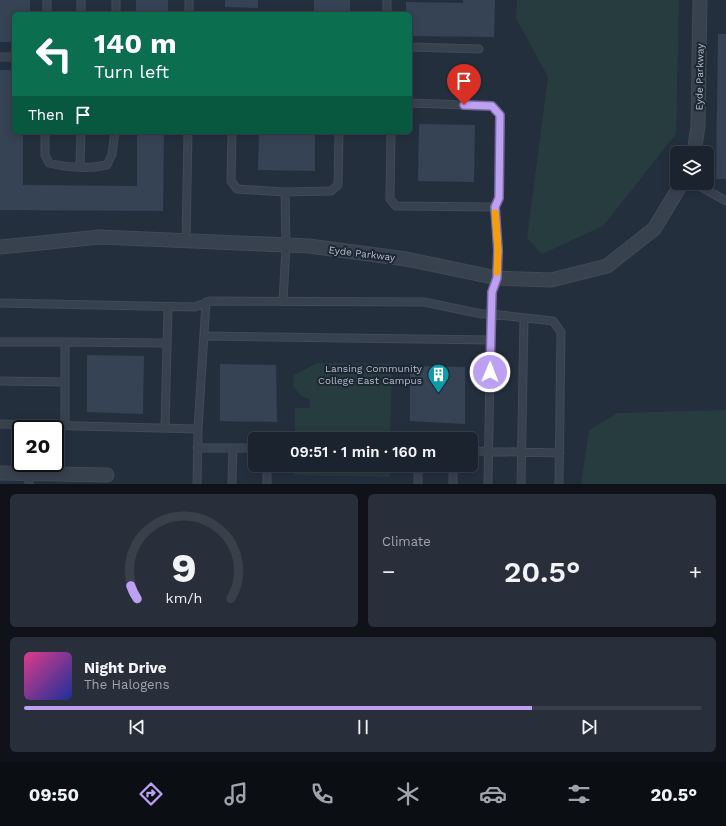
<!DOCTYPE html>
<meta charset="utf-8">
<style>
:root{--surface:#1b232e;--page:#282f3a;--text:#f1f3f6;--muted:#a0a4aa;--line:#39404a;--accent:#bca0f2}
body{margin:0;font-family:"Work Sans",sans-serif;background:var(--page);color:var(--text);height:100vh;display:flex;flex-direction:column;font-size:15px;white-space:nowrap}
*{box-sizing:border-box;margin:0}
p{font-size:13px;color:var(--muted)}
.icon{flex:none;width:22px;height:22px;fill:none;stroke:currentColor;stroke-width:2;stroke-linecap:round;stroke-linejoin:round}
.map{position:relative;height:484px;overflow:hidden}
.side{display:flex;flex-direction:column;gap:10px;padding:10px;background:#0f1319;flex:1}
.side>*{flex:none}
.guide{position:absolute;left:12px;top:12px;width:400px;height:122px;border-radius:6px;box-shadow:0 2px 10px #0003,0 0 0 1px var(--line);background:#0b6e4f;color:#fff;overflow:hidden}
.buttons{position:absolute;left:670px;top:146px;display:grid;gap:8px}
.buttons a{display:grid;place-items:center;width:44px;height:44px;border-radius:6px;background:var(--surface);box-shadow:0 2px 10px #0003,0 0 0 1px var(--line);font-size:20px}
.speed{position:absolute;left:12px;top:420px;display:flex;gap:8px;font-size:20px;font-weight:700;text-align:center}
.speed>*{display:grid;place-content:center;width:52px;height:52px;border-radius:50%;background:var(--surface);box-shadow:0 2px 10px #0003,0 0 0 1px var(--line);line-height:1}
.speed .limit{border:2px solid #111;border-radius:6px;background:#fff;color:#111}
.pin{position:absolute;display:grid;place-items:center;width:34px;height:34px;color:#fff;margin:-41px -17px;border-radius:50% 50% 50% 0;rotate:-45deg;box-shadow:0 0 4px #0007}
.pin .icon{rotate:45deg}
.me{position:absolute;width:44px;margin:-22px;rotate:1deg;stroke-linejoin:round;filter:drop-shadow(0 0 3px #0008)}
.turn{display:flex;align-items:center;gap:14px;height:84px;padding:0 16px;font-size:18px}
.turn .icon{width:52px;height:52px;stroke-width:2.5}
.turn b{display:block;font-size:28px;line-height:34px}
.then{display:flex;align-items:center;height:38px;padding:0 16px;background:#0003;gap:8px;font-size:15px}
.big{font-size:30px;font-weight:600;line-height:1.1}
.side .widget{flex:1;display:flex;flex-direction:column;justify-content:center;gap:6px;min-width:0;padding:0 14px;border-radius:6px;background:var(--page)}
.side .dial{align-items:center;gap:0}
.dial svg{height:104px;overflow:visible;fill:none;stroke:var(--line);stroke-width:7;stroke-linecap:round;text-anchor:middle}
.dial text{fill:var(--text);stroke:none}
.song{display:flex;align-items:center;gap:12px}
.cover{width:48px;height:48px;border-radius:6px;background:linear-gradient(135deg,hsl(330 70% 55%),hsl(230 70% 35%))}
.played{height:4px;border-radius:2px;background:linear-gradient(90deg,var(--accent) 75%,var(--line) 75%)}
.keys{display:flex;justify-content:space-around;direction:ltr}
.heat{display:flex;justify-content:space-between;align-items:center;font-size:22px;direction:ltr}
.side .tiles{flex:1;display:grid;gap:10px;grid-template-columns:1fr 1fr}
.widget:last-child{grid-column:span 2}
.trip{position:absolute;left:248px;top:432px;width:230px;height:40px;border-radius:6px;background:var(--surface);box-shadow:0 2px 10px #0003,0 0 0 1px var(--line);font-weight:600;line-height:40px;text-align:center}
.dock{display:flex;height:64px;justify-content:space-around;align-items:center;background:#0b0e12;color:var(--muted)}
.dock .icon{width:28px;height:28px}
.dock .current{color:var(--accent)}
.dock b{font-size:18px;color:var(--text)}
.map>svg:first-child{display:block}
</style>
<div class="map">
<svg width="726" height="484" viewBox="0 0 726 484">
<rect width="100%" height="100%" fill="#242f3e"/>
<!-- green -->
<path fill="#263c3f" d="M 517,0 L 679,0 L 676,134 L 603,226 L 542,254 L 527,238 L 548,77 L 516,18 Z
M 317,363 L 392,364 L 390,439 L 295,439 L 295,408 L 310,408 L 310,399 L 301,396 L 293,386 L 294,375 Z
M 726,410 L 726,484 L 581,484 L 589,430 L 618,413 Z
M 294,465 L 390,465 L 390,477 L 294,475 Z"/>
<!-- building -->
<path fill="#364354" d="M 0,0 L 30,0 L 30,14 L 14,14 L 14,42 L 0,42 Z
M 136,0 L 168,0 L 168,14 L 136,14 Z
M 225,0 L 258,0 L 258,8 L 225,7 Z
M 314,0 L 350,0 L 350,11 L 314,11 Z
M 463,0 L 495,0 L 494,37 L 410,36 L 410,14 L 406,14 L 406,2 L 463,3 Z
M 718,34 L 726,34 L 726,179 L 716,179 Z
M 0,70 L 14,70 L 14,132 L 23,132 L 23,185 L 137,186 L 137,132 L 164,132 L 163,211 L 0,210 Z
M 419,124 L 475,125 L 474,182 L 418,181 Z
M 259,132 L 315,132 L 315,171 L 258,170 Z
M 87,355 L 144,356 L 143,414 L 87,412 Z
M 220,364 L 276,365 L 277,422 L 220,421 Z
M 410,366 L 465,367 L 465,424 L 410,421 Z"/>
<g fill="none" stroke-linecap="round" stroke-linejoin="round">
<defs>
<path id="service" d="M 116,0 L 116,14
M 47,14 L 47,0
M 81,14 L 81,0
M 189,14 L 189,0
M 387,14 L 387,0
M 410,47 L 479,49
M 0,57 L 14,57
M 410,103 L 492,106 L 500,115 L 499,198 L 495,207 L 498,250 L 497,278 L 492,292 L 491,314 L 553,321 L 561,332 L 559,484
M 45,132 L 45,155 L 49,163 C 69,168 88,169 107,165 L 112,154 L 115,132
M 232,132 L 231,181 L 237,189 L 285,192 L 331,191 L 338,185 L 339,132
M 391,132 L 390,199 L 396,206 L 495,207
M 80,167 L 81,132
M 694,183 L 726,201
M 186,241 L 188,132
M 283,301 L 286,246 L 285,192
M 0,303 L 195,307 L 210,301 L 424,302 L 482,314 L 491,314 L 488,484
M 204,336 L 491,340
M 0,342 L 65,342 L 65,426
M 65,342 L 167,343
M 0,381 L 65,382
M 0,424 L 198,429 L 197,484
M 165,428 L 168,307
M 198,429 L 206,302
M 197,448 L 255,448
M 471,451 L 560,453
M 29,484 L 29,474
M 232,484 L 233,448
M 267,484 L 267,465
M 418,484 L 418,465
M 453,484 L 453,465
M 521,484 L 524,318"/>
<path id="minor" d="M 694,153 L 698,126 L 700,0
M 0,247 L 100,237 L 309,246 L 406,259 L 497,278 L 551,280 L 607,266 L 654,229 L 682,183
M 0,473 L 107,475"/>
</defs>
<!-- service casing -->
<use href="#service" stroke="#414a57" stroke-width="9"/>
<!-- minor casing -->
<use href="#minor" stroke="#414a57" stroke-width="15"/>
<!-- service -->
<use href="#service" stroke="#38414e" stroke-width="7"/>
<!-- minor -->
<use href="#minor" stroke="#38414e" stroke-width="13"/>
</g>
<g fill="none" stroke-linecap="round" stroke-linejoin="round">
<defs>
<path id="route" d="M 464,105 L 492,106 L 500,115 L 499,198 L 495,207 L 498,250 L 497,278 L 492,292 L 490,372"/>
</defs>
<!-- route casing -->
<use href="#route" stroke="#7a689d" stroke-width="10"/>
<!-- route -->
<use href="#route" stroke="#bca0f2" stroke-width="7"/>
<!-- slow -->
<path stroke="#f59e0b" stroke-width="7" d="M 495,213 L 498,250 L 497,272"/>
</g>
<!-- icons -->
<defs>
<symbol id="building-pin" viewBox="-11 -11 22 30"><path d="M0 17L-7.5 6A9.5 9.5 0 1 1 7.5 6Z" fill="#0f9aa8" stroke="#1d2633"/><path d="M-4-6H4V6H1V3H-1V6H-4ZM-2.5-4.3h1.7v1.8h-1.7ZM.8-4.3h1.7v1.8H.8ZM-2.5-1h1.7V.8h-1.7ZM.8-1h1.7V.8H.8Z" fill="#fff"/></symbol>
</defs>
<g fill-rule="evenodd">
<use href="#building-pin" x="426" y="362" width="25" height="34"/>
</g>
<g text-anchor="middle" stroke-width="4" stroke-linejoin="round" paint-order="stroke">
<!-- street labels -->
<g font-size="10" fill="#b4bcc9" stroke="#1d2633">
<text transform="translate(699 77) rotate(-89)" y="4">Eyde Parkway</text>
<text transform="translate(362 253) rotate(7)" y="4">Eyde Parkway</text>
</g>
<!-- poi labels -->
<g font-size="10" fill="#b4bcc9" stroke="#1d2633" text-anchor="end">
<text x="422" y="372">Lansing Community<tspan x="422" dy="12">College East Campus</tspan></text>
</g>
</g>
</svg>
<div class="buttons">
<a><svg class="icon" aria-label="layers" viewBox="0 0 24 24"><path d="M12 4l9 5-9 5-9-5zM3 14l9 5 9-5"/></svg></a>
</div>
<div class="speed"><div class="limit">20</div></div>
<div class="pin" style="left:464px;top:105px;background:#d93025"><svg class="icon" aria-label="arrive" viewBox="0 0 24 24"><path d="M6 21V4h12l-3 4 3 4H6"/></svg></div>
<svg class="me" style="left:490px;top:372px" viewBox="-20 -20 40 40"><circle r="17" fill="#bca0f2" stroke="#fff" stroke-width="3"/><path d="M0-11L8 9 0 5-8 9z" fill="#fff"/></svg>
<div class="trip">09:51 · 1 min · 160 m</div>
<div class="guide">
<div class="turn"><svg class="icon" aria-label="left" viewBox="0 0 24 24"><path d="M17 20v-9H6M10 6l-5 5 5 5"/></svg><div><b>140 m</b>Turn left</div></div>
<div class="then">Then<svg class="icon" aria-label="arrive" viewBox="0 0 24 24"><path d="M6 21V4h12l-3 4 3 4H6"/></svg></div>
</div>
</div>
<section class="side">
<div class="tiles">
<div class="widget dial"><svg viewBox="0 0 100 80">
<path d="M14 69A42 42 0 1 1 86 69"/>
<path d="M14 69A42 42 0 0 1 9 59" stroke="#bca0f2"/>
<text x="50" y="56" font-size="32" font-weight="700">9</text>
<text x="50" y="72" font-size="11">km/h</text>
</svg></div>
<div class="widget"><p>Climate</p>
<div class="heat"><a>−</a><b class="big">20.5°</b><a>+</a></div>
</div>
<div class="widget">
<div class="song"><i class="cover"></i><div><b>Night Drive</b><p>The Halogens</p></div></div>
<div class="played"></div>
<div class="keys"><svg class="icon" aria-label="previous" viewBox="0 0 24 24"><path d="M18 5L8 12l10 7zM5 5v14"/></svg><svg class="icon" aria-label="pause" viewBox="0 0 24 24"><path d="M8 5v14M16 5v14"/></svg><svg class="icon" aria-label="next" viewBox="0 0 24 24"><path d="M6 5l10 7-10 7zM19 5v14"/></svg></div>
</div>
</div>
</section>
<nav class="dock">
<b>09:50</b>
<svg class="icon current" aria-label="directions" viewBox="0 0 24 24"><path d="M12 3l9 9-9 9-9-9zM9 14v-3h6M13 9l2 2-2 2"/></svg>
<svg class="icon" aria-label="music" viewBox="0 0 24 24"><path d="M9 18V5l10-2v13"/><circle cx="6" cy="18" r="3"/><circle cx="16" cy="16" r="3"/></svg>
<svg class="icon" aria-label="phone" viewBox="0 0 24 24"><path d="M5 4h4l2 5-3 2q2 4 5 5l2-3 5 2v4C11 20 4 13 5 4z"/></svg>
<svg class="icon" aria-label="climate" viewBox="0 0 24 24"><path d="M12 3v18M4 7l16 10M4 17L20 7"/></svg>
<svg class="icon" aria-label="car" viewBox="0 0 24 24"><path d="M5 17H2v-5l4-1 3-4h7l3 4 3 1v5h-3M9 17h6M6 11h13"/><circle cx="7" cy="17" r="2"/><circle cx="17" cy="17" r="2"/></svg>
<svg class="icon" aria-label="filters" viewBox="0 0 24 24"><path d="M4 7h16M4 17h16"/><circle cx="9" cy="7" r="2"/><circle cx="15" cy="17" r="2"/></svg>
<b>20.5°</b>
</nav>
